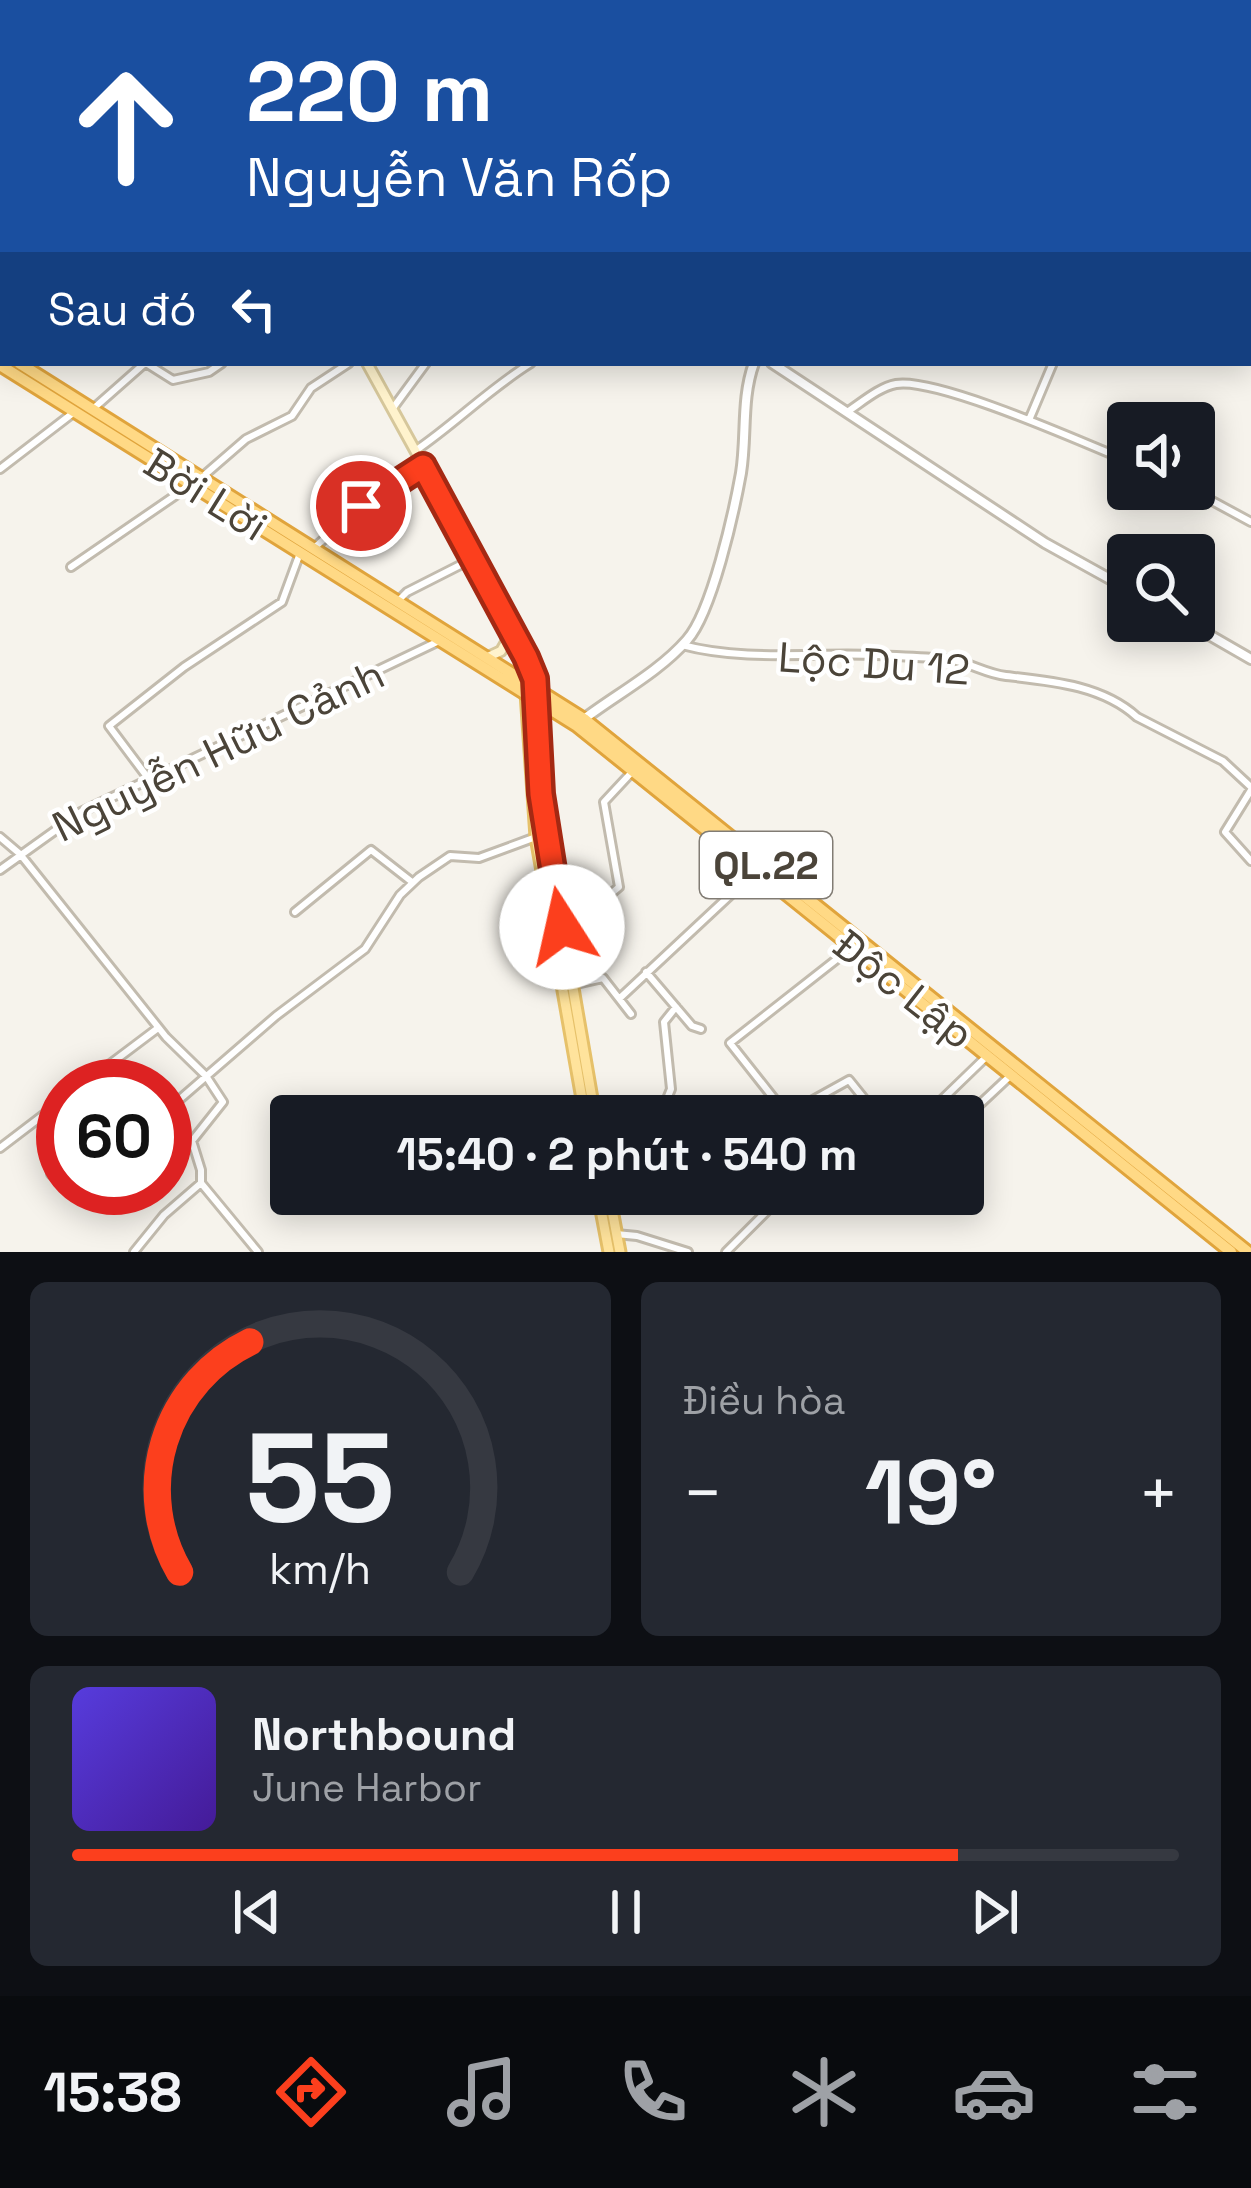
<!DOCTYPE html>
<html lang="vi">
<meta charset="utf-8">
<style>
:root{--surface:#171b24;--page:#242831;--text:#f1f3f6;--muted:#9ea1a6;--line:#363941;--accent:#fc3f1d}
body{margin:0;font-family:"Space Grotesk",sans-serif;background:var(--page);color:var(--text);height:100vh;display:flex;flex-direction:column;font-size:45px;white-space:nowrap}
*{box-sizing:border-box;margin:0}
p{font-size:39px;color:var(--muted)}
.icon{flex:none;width:66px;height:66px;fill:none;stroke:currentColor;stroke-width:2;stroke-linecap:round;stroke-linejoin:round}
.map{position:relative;height:1252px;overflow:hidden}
.sheet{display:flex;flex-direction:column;gap:30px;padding:30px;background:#0d0f14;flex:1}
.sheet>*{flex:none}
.hud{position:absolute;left:0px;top:0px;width:1251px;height:366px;box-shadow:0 6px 30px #0003;background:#1a4fa0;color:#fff;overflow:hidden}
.fabs{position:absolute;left:1107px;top:402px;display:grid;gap:24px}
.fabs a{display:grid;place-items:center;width:108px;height:108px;border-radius:12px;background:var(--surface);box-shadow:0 6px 30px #0003;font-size:60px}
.speed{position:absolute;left:36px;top:1059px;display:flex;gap:24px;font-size:60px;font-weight:700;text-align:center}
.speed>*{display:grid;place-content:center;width:156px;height:156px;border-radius:50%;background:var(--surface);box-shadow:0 6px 30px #0003;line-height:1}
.speed .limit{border:18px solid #d22;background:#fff;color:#111}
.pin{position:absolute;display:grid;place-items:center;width:102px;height:102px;color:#fff;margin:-51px;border:6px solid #fff;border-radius:50%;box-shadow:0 3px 12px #0007}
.me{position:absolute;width:132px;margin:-66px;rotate:350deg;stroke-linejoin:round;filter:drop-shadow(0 0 9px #0008)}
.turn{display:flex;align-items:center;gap:42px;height:252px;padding:0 48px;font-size:54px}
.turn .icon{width:156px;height:156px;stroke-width:2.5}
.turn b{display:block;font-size:84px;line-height:102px}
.then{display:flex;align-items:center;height:114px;padding:0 48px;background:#0003;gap:24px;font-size:45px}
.big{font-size:90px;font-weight:800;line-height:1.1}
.sheet .widget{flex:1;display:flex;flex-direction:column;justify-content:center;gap:18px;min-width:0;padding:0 42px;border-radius:18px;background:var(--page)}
.sheet .dial{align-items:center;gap:0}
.dial svg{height:312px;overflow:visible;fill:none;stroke:var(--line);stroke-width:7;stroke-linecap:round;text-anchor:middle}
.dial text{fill:var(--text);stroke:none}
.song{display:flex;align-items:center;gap:36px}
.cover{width:144px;height:144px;border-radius:18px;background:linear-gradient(135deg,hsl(250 70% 55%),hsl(260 70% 35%))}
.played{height:12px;border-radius:6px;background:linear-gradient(90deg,var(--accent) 80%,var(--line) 80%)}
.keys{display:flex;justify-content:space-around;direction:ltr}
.heat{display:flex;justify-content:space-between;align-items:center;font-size:66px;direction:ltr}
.sheet .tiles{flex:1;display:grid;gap:30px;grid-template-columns:1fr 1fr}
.widget:last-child{grid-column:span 2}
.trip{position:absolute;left:270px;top:1095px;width:714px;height:120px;border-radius:12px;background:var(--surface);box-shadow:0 6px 30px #0003;font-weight:800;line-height:120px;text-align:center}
.tab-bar{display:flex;height:192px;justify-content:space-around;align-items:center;background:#090b0e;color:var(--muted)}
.tab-bar .icon{width:84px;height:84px}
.tab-bar .active{color:var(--accent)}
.tab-bar b{font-size:54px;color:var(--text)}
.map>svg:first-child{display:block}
</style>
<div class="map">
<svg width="1251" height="1252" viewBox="0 0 1251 1252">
<rect width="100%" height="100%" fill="#f6f3ec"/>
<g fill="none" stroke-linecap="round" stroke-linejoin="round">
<defs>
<path id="minor" d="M 1068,0 L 1068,3
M 287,3 L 296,0
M 1248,249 L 1251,251
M 146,363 L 173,380 L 209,372 L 222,363
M 94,408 L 145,363
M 393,408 L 426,363
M 847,412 C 861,403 879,387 896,384 C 937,377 1084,443 1128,461
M 1029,420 L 1053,363
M 415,451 C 456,423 489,389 531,363
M 0,469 L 73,413
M 201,478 L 246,439 L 292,416 L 311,388 L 349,363
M 1190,489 L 1251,522
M 314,548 L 361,506 L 423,466
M 71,567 L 192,484
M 399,600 L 407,592 L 474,558
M 682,645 C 746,662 813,652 877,655 C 902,657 928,656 952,660 C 970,663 987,674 1006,676 C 1050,681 1102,685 1137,717 L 1223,761 L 1251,787
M 148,778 L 109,726 L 184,667 L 282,602 L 300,553
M 1251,790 L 1225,832 L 1251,861
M 0,837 L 20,854 L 166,1037 L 206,1076 L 223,1102 L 192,1141 L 201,1170 L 201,1183 L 164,1215 L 134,1252
M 0,870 L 81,812 L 439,641
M 295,912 L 371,850 L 412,882
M 562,927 L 581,919 L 619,887 L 604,802 L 631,773
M 851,948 L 730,1043 L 783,1110 L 793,1111 L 849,1080 L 878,1116
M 646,972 L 692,1026 L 701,1029
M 572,985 L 603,978 L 631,1014
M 620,998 L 756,871
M 81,1086 L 158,1028
M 165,1112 L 276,1016 L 365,949 L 400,895 L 419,877 L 450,856 L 479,858 L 536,837
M 643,1116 L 662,1111 L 671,1089 L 664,1022 L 676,1007
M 925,1116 L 986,1057
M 963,1120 L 1010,1076
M 0,1148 L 63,1100
M 51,1174 L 63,1172
M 201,1183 L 258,1252
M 616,1234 L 637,1236 L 688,1252
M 726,1252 L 784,1194"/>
<path id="tertiary" d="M 332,0 L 333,3
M 559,0 L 560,3
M 883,3 L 884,0
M 0,227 L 3,231
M 0,333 L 3,329
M 772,363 L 1045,543 L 1128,589
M 1185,621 L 1251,659
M 584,719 C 617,694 659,672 687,640 C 712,612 734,512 741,473 C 747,436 741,399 754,363"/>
<path id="secondary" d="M 206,0 L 207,3
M 367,363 L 499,603 L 529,665 L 535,687
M 488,657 L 501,651 L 512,632"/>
<path id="primary" d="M 1179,0 L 1186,3
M 1204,0 L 1211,3
M 1248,19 L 1251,20
M 1248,30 L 1251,31
M 526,693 L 536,837 L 585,1116
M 535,699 L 546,831 L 595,1116
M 598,1194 L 609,1252
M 609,1194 L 620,1252"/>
<path id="trunk" d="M 0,352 L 3,353
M 19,363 L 584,719 L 1248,1252
M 0,365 L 577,726 L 1231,1252"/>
</defs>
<!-- minor casing -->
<use href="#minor" stroke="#c2bbae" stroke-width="12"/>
<!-- tertiary casing -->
<use href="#tertiary" stroke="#c2bbae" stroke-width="14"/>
<!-- secondary casing -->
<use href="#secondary" stroke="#d6c79b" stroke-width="14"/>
<!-- primary casing -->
<use href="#primary" stroke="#e6c16a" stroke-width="15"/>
<!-- trunk casing -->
<use href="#trunk" stroke="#e0a43c" stroke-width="16"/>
<!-- minor -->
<use href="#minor" stroke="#fff" stroke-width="6"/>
<!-- tertiary -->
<use href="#tertiary" stroke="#fff" stroke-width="8"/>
<!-- secondary -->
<use href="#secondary" stroke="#fff3cd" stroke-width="8"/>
<!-- primary -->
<use href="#primary" stroke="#ffe39c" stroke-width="9"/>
<!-- trunk -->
<use href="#trunk" stroke="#ffd985" stroke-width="10"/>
</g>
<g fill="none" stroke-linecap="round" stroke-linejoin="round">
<defs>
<path id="route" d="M 361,506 L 423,466 L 526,657 L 535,679 L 541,794 L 562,927"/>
</defs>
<!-- route casing -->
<use href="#route" stroke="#a42913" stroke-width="30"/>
<!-- route -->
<use href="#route" stroke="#fc3f1d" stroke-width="21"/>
</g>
<g text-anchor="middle" stroke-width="9" stroke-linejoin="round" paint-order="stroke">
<!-- shield labels -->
<rect fill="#fff" stroke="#817c74" stroke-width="3" x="700" y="832" width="132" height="66" rx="9"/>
<g font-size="39" font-weight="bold" fill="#4b4439">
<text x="766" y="879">QL.22</text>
</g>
<!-- street labels -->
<g font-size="42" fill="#4b4439" stroke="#fff">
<text transform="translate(206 494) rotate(32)" y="15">Bời Lời</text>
<text transform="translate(874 663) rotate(4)" y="15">Lộc Du 12</text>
<text transform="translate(218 750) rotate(-26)" y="15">Nguyễn Hữu Cảnh</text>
<text transform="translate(904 989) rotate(38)" y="15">Độc Lập</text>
</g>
</g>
</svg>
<div class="fabs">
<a><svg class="icon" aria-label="sound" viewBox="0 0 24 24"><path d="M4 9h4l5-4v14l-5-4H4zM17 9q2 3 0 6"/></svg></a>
<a><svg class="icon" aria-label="search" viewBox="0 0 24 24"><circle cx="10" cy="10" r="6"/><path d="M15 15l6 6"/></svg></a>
</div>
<div class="speed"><div class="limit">60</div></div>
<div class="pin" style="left:361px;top:506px;background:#d93025"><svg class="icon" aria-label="arrive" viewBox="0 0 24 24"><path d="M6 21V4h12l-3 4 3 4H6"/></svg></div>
<svg class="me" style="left:562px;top:927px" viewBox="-20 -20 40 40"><circle r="19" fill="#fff"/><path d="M0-13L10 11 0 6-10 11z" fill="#fc3f1d"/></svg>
<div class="trip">15:40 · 2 phút · 540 m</div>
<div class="hud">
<div class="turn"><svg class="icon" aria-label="ahead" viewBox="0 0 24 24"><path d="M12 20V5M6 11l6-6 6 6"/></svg><div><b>220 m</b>Nguyễn Văn Rốp</div></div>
<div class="then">Sau đó<svg class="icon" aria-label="left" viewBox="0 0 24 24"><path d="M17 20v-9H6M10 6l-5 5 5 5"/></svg></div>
</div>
</div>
<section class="sheet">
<div class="tiles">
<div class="widget dial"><svg viewBox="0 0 100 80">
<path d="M14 69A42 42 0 1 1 86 69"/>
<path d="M14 69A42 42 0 0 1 32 10" stroke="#fc3f1d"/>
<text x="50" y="56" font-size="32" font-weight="700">55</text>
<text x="50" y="72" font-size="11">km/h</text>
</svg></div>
<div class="widget"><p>Điều hòa</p>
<div class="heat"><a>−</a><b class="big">19°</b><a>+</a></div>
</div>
<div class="widget">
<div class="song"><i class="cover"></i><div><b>Northbound</b><p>June Harbor</p></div></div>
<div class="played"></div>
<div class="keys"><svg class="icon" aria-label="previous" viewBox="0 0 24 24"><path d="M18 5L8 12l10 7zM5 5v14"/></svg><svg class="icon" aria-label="pause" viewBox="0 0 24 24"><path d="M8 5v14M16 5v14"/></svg><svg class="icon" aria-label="next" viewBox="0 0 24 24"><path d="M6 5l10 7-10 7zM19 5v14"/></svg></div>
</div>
</div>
</section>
<nav class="tab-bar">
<b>15:38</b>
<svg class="icon active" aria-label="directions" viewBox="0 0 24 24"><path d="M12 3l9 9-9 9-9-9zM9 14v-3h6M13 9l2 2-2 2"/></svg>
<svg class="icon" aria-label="music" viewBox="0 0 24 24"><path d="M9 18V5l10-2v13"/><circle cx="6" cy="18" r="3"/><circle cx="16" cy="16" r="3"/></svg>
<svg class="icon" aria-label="phone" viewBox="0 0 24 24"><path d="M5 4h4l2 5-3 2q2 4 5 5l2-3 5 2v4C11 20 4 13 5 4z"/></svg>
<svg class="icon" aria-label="climate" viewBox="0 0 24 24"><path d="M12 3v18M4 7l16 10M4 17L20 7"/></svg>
<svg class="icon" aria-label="car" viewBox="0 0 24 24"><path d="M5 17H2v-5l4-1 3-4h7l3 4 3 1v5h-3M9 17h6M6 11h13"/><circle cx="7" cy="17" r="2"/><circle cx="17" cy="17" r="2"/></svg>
<svg class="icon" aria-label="filters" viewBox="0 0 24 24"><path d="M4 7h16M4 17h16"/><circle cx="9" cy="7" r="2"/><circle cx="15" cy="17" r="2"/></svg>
</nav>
